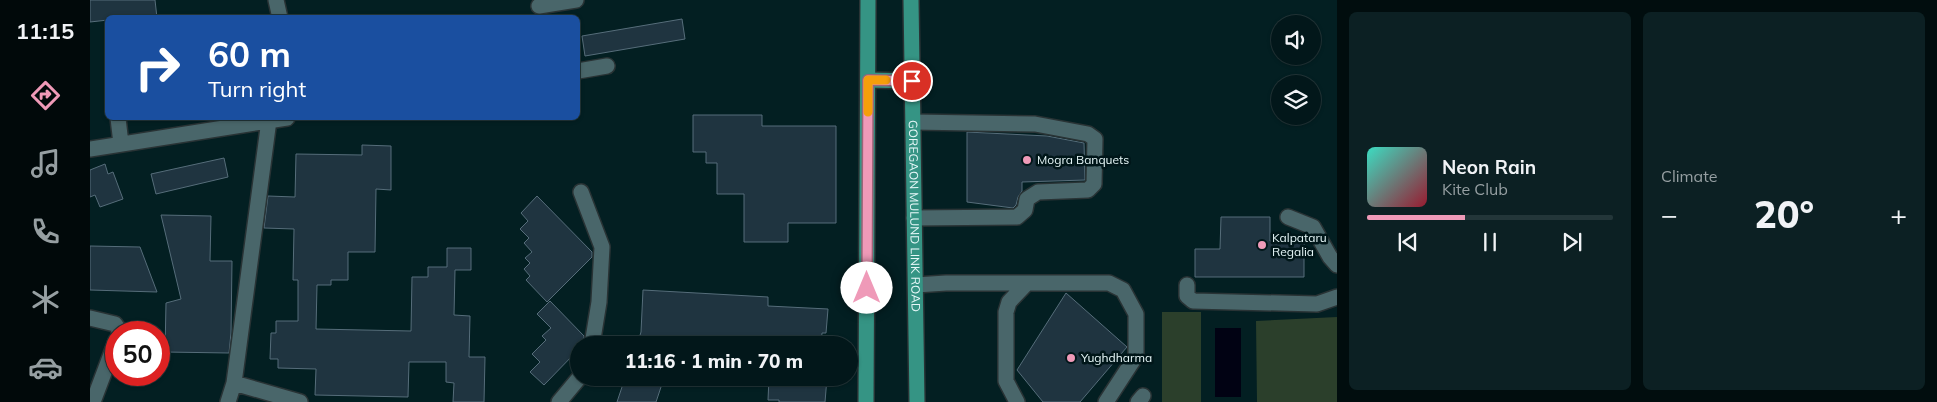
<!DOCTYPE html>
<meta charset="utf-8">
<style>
:root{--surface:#02171a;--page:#0c2023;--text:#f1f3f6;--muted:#969fa2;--line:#233639;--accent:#ef9ab8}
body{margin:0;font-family:Mulish,sans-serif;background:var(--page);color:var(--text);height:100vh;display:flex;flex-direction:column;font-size:19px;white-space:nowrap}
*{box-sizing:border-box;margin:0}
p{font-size:16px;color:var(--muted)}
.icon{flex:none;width:28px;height:28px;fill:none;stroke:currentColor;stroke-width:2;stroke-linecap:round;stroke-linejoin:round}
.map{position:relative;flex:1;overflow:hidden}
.side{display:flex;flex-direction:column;gap:12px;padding:12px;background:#010d0e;width:600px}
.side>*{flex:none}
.top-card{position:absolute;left:15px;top:15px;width:475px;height:105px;border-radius:8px;box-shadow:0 1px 4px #0004,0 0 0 1px var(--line);background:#1a4fa0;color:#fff;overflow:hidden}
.buttons{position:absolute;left:1181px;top:15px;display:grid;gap:10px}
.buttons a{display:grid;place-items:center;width:50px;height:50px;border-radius:50%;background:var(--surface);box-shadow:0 1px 4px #0004,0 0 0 1px var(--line);font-size:25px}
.speed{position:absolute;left:15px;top:321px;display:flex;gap:10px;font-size:25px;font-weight:700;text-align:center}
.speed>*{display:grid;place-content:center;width:65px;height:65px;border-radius:50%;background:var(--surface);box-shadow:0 1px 4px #0004,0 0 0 1px var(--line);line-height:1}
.speed .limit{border:8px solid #d22;background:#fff;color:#111}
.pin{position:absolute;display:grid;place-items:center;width:42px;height:42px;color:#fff;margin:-21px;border:2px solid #fff;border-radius:50%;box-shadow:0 1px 5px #0007}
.me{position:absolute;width:55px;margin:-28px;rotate:0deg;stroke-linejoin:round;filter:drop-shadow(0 0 4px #0008)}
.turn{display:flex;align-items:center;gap:18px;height:105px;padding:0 20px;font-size:22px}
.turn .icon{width:65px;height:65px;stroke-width:2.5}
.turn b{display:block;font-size:35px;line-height:42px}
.big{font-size:38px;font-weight:800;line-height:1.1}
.side .card{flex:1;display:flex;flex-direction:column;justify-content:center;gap:8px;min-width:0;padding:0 18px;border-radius:8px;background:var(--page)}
.song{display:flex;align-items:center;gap:15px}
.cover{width:60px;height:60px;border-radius:8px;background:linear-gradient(135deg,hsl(170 70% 55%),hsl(350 70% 35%))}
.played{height:5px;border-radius:2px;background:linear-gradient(90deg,var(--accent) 40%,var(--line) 40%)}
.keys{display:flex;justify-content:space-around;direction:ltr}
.heat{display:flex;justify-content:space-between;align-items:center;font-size:28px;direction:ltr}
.side .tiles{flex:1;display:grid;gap:12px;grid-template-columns:repeat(2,1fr)}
.trip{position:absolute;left:480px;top:336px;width:288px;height:50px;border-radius:25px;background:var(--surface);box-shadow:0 1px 4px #0004,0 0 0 1px var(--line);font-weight:800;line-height:50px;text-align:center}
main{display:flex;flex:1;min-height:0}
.menu{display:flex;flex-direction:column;width:90px;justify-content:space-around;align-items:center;background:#01090a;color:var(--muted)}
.menu .icon{width:35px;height:35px}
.menu .active{color:var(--accent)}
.menu b{font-size:22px;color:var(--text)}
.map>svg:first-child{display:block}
</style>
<main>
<nav class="menu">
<b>11:15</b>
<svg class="icon active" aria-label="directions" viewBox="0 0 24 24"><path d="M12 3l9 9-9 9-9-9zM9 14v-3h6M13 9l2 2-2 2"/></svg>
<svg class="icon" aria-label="music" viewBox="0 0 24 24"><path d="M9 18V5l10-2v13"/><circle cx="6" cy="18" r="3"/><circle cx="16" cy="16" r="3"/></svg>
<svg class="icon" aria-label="phone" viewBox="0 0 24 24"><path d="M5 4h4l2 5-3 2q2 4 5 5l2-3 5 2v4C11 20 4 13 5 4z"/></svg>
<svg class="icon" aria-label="climate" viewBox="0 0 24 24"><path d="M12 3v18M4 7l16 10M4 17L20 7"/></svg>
<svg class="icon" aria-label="car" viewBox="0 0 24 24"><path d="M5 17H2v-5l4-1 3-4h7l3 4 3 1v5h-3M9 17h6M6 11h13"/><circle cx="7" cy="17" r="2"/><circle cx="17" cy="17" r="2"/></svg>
</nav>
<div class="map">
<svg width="1247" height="402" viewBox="0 0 1247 402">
<rect width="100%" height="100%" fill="#031f22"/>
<!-- green -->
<path fill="#2b3f2b" d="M 1072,312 L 1111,312 L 1111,402 L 1072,402 Z
M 1247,317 L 1247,402 L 1167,402 L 1166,321 Z"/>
<!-- water -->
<path fill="#010213" d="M 1125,328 L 1151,328 L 1151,397 L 1125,397 Z"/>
<!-- building -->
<path fill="#1f3440" stroke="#566d7a" d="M 0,0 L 65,0 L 67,18 L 18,18 L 18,20 L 0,22 Z
M 592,19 L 595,39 L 495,56 L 492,36 Z
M 603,115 L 672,115 L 672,126 L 746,126 L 746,223 L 698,223 L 698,242 L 654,242 L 654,194 L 627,194 L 627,163 L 616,163 L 616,152 L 603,152 Z
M 877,132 L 957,136 L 994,143 L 995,180 L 932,182 L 932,191 L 928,197 L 926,205 L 923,208 L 877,202 Z
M 272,145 L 301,146 L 301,190 L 286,189 L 285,252 L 258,252 L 258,280 L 241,280 L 241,285 L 227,285 L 226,329 L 321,331 L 322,277 L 338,277 L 338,267 L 357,267 L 357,248 L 381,248 L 381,270 L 365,270 L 364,315 L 380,316 L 379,357 L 395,357 L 394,402 L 363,402 L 364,383 L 356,382 L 356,362 L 319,362 L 318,397 L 225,395 L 226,369 L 188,368 L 188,359 L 180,359 L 181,333 L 186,333 L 186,321 L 208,321 L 208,280 L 203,280 L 204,229 L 174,228 L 178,196 L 205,197 L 206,154 L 272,155 Z
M 134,158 L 138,177 L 66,194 L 61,174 Z
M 15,164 L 18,174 L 23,172 L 33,199 L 10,207 L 5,195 L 0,197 L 0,170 Z
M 447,196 L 502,252 L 502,257 L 457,302 L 436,280 L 440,276 L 434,269 L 440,263 L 435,258 L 442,252 L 434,243 L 439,238 L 430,229 L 438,221 L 431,213 Z
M 71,215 L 121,216 L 120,261 L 142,261 L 141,333 L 139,353 L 75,352 L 76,303 L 91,299 Z
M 1131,217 L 1180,217 L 1180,241 L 1214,241 L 1214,277 L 1105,277 L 1105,249 L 1130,249 Z
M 0,246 L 50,247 L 67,292 L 0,290 Z
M 553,290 L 678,297 L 678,306 L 738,309 L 736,333 L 732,333 L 731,345 L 651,345 L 651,339 L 589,336 L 586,345 L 547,345 L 551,332 Z
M 976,293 L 1037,347 L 990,402 L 953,402 L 927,370 Z
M 460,301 L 494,336 L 493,345 L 489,345 L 489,355 L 486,352 L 454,385 L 440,372 L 450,362 L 442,354 L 456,340 L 452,336 L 461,328 L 447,314 Z
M 535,378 L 574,378 L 566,402 L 527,402 Z
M 679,378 L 737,378 L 735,402 L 689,402 L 689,400 L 678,400 Z"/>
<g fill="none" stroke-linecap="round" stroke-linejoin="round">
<defs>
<path id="minor" d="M 186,0 L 190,18
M 449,6 L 486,0
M 488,71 L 517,66
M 28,118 L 31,144
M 823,122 L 945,124 L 998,134 L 1005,139 L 1004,184 L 998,190 L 948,192 L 937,199 L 935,210 L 927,217 L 824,218
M 0,149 L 197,118
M 491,192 L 512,247 L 509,302 L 502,345
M 1198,217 L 1223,227 L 1240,257 L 1247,265
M 826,285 L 856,283 L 1019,283 L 1033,290 L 1046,314 L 1046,356 L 1016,402
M 1097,285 L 1097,296 L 1103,301 L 1227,304 L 1247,297
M 0,318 L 25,324 L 30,331 L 29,332
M 144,383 L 179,120
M 3,402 L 26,341
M 138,402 L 144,383 L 210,402
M 469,402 L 489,378
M 927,402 L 916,381 L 916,312 L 919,302 L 937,283
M 1048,402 L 1053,396"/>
<g id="major">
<path id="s1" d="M 821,0 L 827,402"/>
<path d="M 778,80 L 822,81"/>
<path d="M 776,402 L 778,0"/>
</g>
</defs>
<!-- minor casing -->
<use href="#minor" stroke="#293335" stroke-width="18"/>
<!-- major casing -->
<use href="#major" stroke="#293335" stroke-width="18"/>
<!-- minor -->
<use href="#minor" stroke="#49666a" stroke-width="15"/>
<!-- major -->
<use href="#major" stroke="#359484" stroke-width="15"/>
</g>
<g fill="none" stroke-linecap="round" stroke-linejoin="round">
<defs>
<path id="route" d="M 777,288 L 778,80 L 822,81"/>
</defs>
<!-- route casing -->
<use href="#route" stroke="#9b6478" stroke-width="12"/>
<!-- route -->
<use href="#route" stroke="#ef9ab8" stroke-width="9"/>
<!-- slow -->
<path stroke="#f59e0b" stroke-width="9" d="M 778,112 L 778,80 L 796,80"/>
</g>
<!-- markers -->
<g fill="#ef9ab8" stroke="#001619" stroke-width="2">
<circle cx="937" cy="160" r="5"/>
<circle cx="1172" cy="245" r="5"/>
<circle cx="981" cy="358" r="5"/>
</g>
<g text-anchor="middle" stroke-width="5" stroke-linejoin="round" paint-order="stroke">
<!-- poi labels -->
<g font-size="12" fill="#e6f7f8" stroke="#001619" text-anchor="start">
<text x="947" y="164">Mogra Banquets</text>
<text x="1182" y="242">Kalpataru<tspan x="1182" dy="14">Regalia</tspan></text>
<text x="991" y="362">Yughdharma</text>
</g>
<!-- street labels -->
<g font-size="12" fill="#e6f7f8" stroke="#001619">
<text dy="4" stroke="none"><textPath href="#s1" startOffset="216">GOREGAON MULUND LINK ROAD</textPath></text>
</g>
</g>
</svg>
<div class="buttons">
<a><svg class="icon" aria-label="sound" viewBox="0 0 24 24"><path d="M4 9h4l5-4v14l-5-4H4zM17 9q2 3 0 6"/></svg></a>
<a><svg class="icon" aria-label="layers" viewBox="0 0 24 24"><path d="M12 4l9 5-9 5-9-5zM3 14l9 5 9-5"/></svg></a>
</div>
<div class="speed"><div class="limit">50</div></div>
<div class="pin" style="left:822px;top:81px;background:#d93025"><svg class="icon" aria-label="arrive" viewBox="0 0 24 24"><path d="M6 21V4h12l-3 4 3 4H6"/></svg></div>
<svg class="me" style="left:777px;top:288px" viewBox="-20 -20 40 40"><circle r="19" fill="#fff"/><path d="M0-13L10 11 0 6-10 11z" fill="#ef9ab8"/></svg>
<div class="trip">11:16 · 1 min · 70 m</div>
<div class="top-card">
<div class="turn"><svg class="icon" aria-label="right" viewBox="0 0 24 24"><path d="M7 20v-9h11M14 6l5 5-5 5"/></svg><div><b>60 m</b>Turn right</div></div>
</div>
</div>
<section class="side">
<div class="tiles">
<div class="card">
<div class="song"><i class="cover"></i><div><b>Neon Rain</b><p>Kite Club</p></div></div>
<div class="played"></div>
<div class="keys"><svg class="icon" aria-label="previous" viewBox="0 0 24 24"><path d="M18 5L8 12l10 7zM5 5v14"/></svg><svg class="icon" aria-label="pause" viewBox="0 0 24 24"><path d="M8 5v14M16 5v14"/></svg><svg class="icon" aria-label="next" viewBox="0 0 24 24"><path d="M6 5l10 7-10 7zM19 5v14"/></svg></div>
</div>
<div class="card"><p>Climate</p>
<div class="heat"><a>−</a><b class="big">20°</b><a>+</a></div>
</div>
</div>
</section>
</main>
